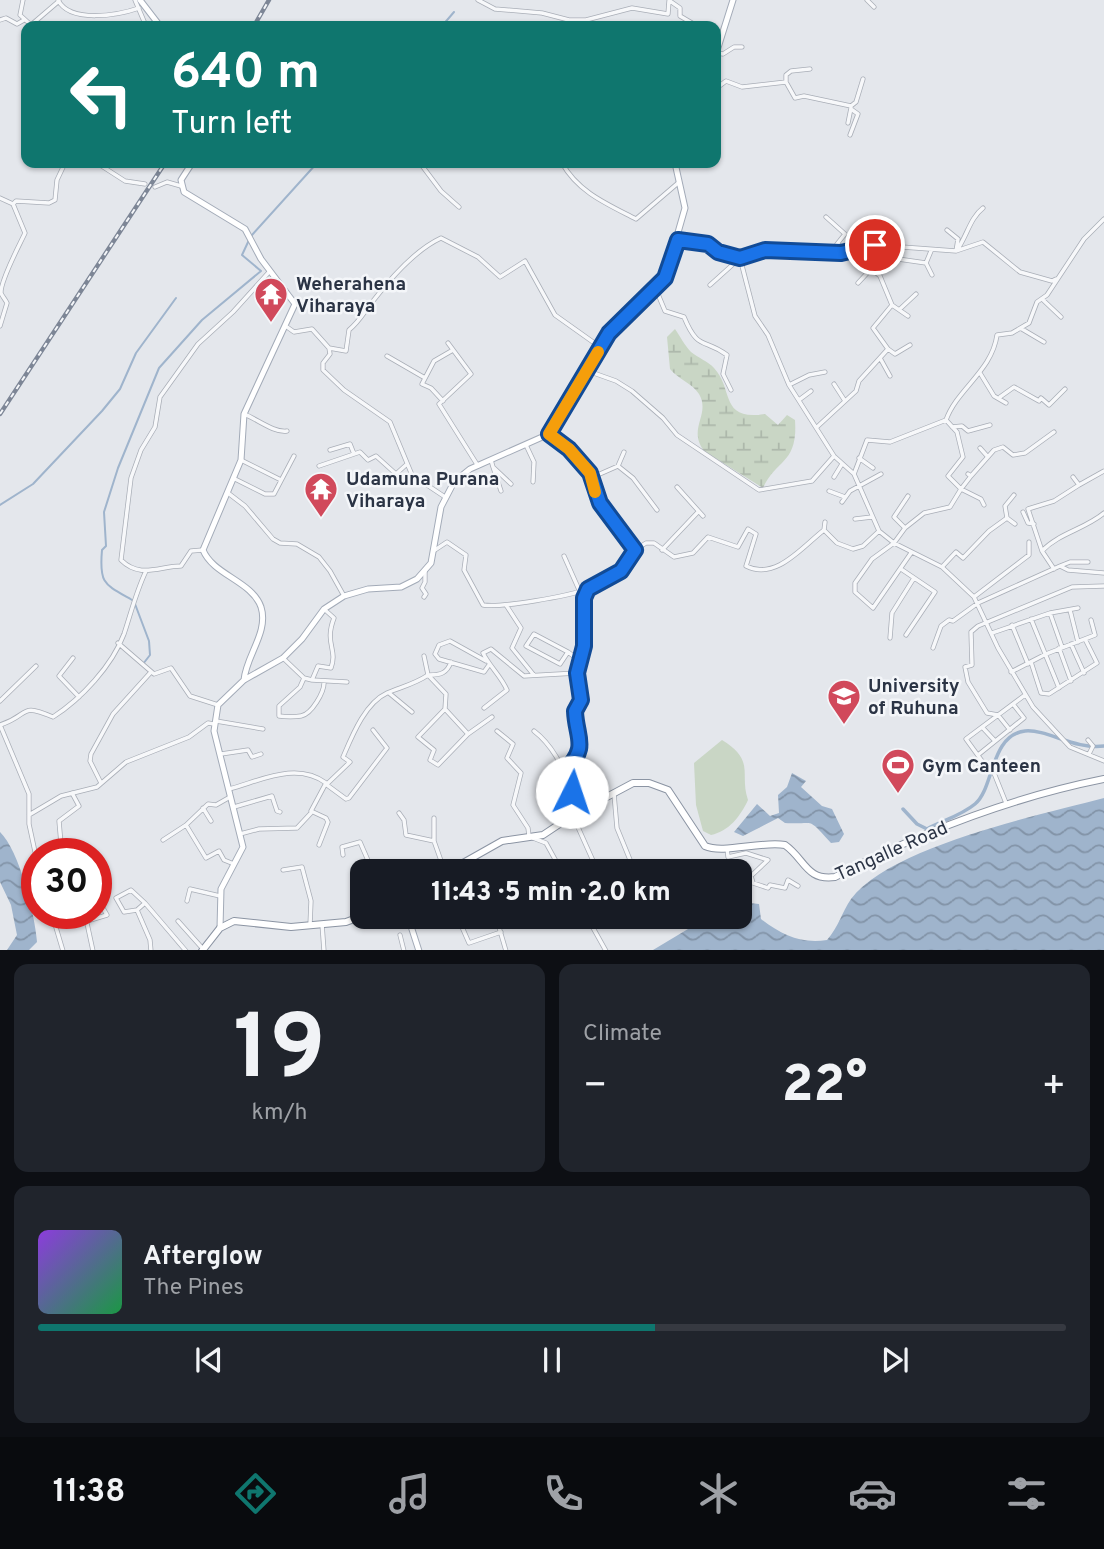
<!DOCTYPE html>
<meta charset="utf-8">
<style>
:root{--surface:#171b24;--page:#20242c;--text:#f1f3f6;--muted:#9ea1a6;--line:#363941;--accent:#0f766e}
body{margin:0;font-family:Overpass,sans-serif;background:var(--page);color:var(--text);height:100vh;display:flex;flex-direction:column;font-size:26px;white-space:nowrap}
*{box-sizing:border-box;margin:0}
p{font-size:23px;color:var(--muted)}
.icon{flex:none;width:38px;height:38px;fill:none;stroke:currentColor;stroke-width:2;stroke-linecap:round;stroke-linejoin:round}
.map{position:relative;height:950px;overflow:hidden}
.drawer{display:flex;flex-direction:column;gap:14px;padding:14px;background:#0d0f14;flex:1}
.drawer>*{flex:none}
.banner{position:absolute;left:21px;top:21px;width:700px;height:147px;border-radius:14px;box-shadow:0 2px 5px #0004;background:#0f766e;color:#fff;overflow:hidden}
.speed{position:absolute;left:21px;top:838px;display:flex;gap:14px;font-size:35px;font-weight:700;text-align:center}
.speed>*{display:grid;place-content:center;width:91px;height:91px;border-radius:50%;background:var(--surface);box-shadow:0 2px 5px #0004;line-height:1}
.speed .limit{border:10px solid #d22;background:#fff;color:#111}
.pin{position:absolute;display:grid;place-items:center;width:60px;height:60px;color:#fff;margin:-30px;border:4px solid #fff;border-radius:50%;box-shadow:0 2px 7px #0007}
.me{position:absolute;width:77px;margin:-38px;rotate:4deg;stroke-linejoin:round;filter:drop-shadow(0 0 5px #0008)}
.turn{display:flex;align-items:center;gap:24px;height:147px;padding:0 35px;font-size:32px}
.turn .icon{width:91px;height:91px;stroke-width:2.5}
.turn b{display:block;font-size:49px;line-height:60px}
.big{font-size:52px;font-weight:800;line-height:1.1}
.drawer .widget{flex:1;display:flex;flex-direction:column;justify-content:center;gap:10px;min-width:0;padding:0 24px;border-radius:14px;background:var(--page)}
.drawer .dial{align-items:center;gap:0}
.dial b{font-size:91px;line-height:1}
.song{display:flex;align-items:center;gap:21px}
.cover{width:84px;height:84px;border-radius:10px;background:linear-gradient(135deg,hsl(270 70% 55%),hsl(140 70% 35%))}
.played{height:7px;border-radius:4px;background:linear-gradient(90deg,var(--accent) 60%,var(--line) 60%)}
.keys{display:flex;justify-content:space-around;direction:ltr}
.heat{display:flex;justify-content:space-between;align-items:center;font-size:38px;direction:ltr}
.drawer .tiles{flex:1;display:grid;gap:14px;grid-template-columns:1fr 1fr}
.widget:last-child{grid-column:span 2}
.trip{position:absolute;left:350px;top:859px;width:402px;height:70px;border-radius:14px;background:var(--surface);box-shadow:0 2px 5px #0004;font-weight:800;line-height:70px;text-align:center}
.menu{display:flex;height:112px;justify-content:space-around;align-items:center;background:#090b0e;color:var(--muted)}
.menu .icon{width:49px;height:49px}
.menu .current{color:var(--accent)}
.menu b{font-size:32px;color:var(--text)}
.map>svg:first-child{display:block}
</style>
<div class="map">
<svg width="1104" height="951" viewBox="0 0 1104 951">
<defs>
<pattern id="wetland-marsh" width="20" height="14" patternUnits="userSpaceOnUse" patternTransform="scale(1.75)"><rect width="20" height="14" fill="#c9d6c5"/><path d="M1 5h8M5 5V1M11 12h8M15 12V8" fill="none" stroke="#adb8ab"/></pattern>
<pattern id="water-waves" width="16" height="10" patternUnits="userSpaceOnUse" patternTransform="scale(1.75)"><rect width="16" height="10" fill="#9fb4cc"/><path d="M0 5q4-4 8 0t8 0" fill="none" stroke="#8293a7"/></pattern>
</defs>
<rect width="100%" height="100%" fill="#e4e7ec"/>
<!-- wetland -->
<path fill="url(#wetland-marsh)" d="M 675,329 C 680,336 685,346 691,352 C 698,358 708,361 714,368 C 734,389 719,421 765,414 L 778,425 L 787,415 L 795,420 C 798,464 777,458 763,488 L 704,451 C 687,428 711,415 699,394 C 692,383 678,379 670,369 L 667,337 Z"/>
<!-- park -->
<path fill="#c9d6c5" d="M 722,740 C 756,761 739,773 748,800 C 740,817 729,831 711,835 L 703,831 L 696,805 L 694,763 Z"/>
<!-- water -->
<path fill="url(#water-waves)" d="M 792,773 L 806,781 L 801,787 L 822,806 L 832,809 L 844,834 L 839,842 L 831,843 C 806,816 817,825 785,823 L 778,818 L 743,836 L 734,832 L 757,804 L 770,816 L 779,813 L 778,795 L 787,787 Z
M 1104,798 L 1104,950 L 653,950 L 708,917 L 740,917 L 740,902 L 759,904 L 761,919 C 782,935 801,944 827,940 C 838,928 842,912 851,899 C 891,846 1040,815 1104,798 Z
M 0,832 C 19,850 35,914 37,942 L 29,950 L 7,950 L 17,935 L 11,905 L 0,882 Z"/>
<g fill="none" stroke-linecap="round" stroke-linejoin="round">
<!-- stream -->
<path stroke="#9fb4cc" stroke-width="2" d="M 442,26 L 454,12
M 252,235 L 317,163
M 0,505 L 33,484 L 102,411 L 120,389 L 136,353 L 176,298
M 132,600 C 104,584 99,584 102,550 L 106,546 L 104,512 L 118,468 L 159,368 L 202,320 L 261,271 L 242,255 L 249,240
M 135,604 L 149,641 L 150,655 L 143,664"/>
<!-- canal -->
<path stroke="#9fb4cc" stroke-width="3.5" d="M 903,809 L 917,824 L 927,829 C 942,821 962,815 975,804 C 994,789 990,735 1025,731 C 1048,729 1074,750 1104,746"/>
<defs>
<path id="minor" d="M 23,0 L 20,15 L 31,25 L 59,1
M 58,0 C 70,24 119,15 139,8
M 135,0 L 146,26
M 478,0 L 495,9 L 542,13 L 569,20 L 586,20 L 632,8 L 668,14 L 669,1
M 867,0 L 874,7
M 670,1 L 680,8 L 680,16 L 697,26
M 0,20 L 6,18 L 17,24 L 24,20
M 716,53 L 723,54 L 734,47 L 742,47
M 716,74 L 716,79
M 786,82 L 786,75 L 791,71 L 810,69
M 716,85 L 718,87 L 726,81 L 742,87 L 786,82 L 795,98 L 804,96 L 851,106 L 856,102 L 863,79
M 848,123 L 851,108
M 850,135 L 858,114 L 851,109
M 97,163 L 125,181 L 145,184
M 420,163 L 441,191 L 459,207
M 562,163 C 578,192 607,204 636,219 L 678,183
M 155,187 L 167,182 L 181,186
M 0,198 L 13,204 L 16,201 L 49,203 L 55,200 L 57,180 L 65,163
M 826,217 L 845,234 L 837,244 L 847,250
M 947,230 L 958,239 L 956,251
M 678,240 L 708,244 L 718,252 L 740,258 L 765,250 L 841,253 L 875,245 L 956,251 L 983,242 L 1020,272 L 1052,281 L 1056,279
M 957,250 C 967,236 970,218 983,208
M 931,251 L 926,263 L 932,275
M 740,258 L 755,316 L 768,335 L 789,385 L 834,456 L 854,474 L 879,531 L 894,543 L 942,567 L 974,597 L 998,648 L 1033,707 L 1070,747 L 1104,761
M 898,259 L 926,263
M 858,283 L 871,269
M 710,285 L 740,258
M 655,287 L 665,311 L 684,317 C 698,351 704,338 727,355 L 723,374 L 731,390
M 1042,299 L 1061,317
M 892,305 L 908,316
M 900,309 L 916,294
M 0,326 L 7,303 C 5,299 2,296 1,293 C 0,281 20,244 25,233 L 13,204
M 287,327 L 294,332 L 312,329 L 329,348 L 330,354 L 323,363 L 323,370 L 344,390 L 390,422 L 412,475 L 445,497
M 1022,329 L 1044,342
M 448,343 L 471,374 L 439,404 L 478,466
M 329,348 L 346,351 L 349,330 C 360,321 364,312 373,301 C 390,279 415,250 441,238 L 478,257 L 500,277 L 525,261 L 555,315 L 600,347
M 888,349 L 895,354 L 910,345
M 387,356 L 425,378
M 880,358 L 890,376
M 588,371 L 616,381 L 632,391 L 663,418 L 677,435 L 759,490 L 812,481 L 834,456
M 980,373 L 994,396 L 1006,403
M 834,384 L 845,401
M 789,385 L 809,375 L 825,372
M 1000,397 L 1014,387 L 1039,401 L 1041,398 L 1049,405 L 1065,389
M 799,400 L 811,391
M 443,401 L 431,388 L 422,384 L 434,361 L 453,350
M 244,414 C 257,419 274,433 287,431
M 946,420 L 957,432 L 963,457 L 948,476 L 961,489 L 971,476 L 968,474
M 817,427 L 856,391 L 859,381 L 888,349 L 873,328 L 892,305 L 880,276 L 865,264 L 875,245 L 872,230 L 880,226
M 952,427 L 962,426 L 968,431 L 990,425
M 549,434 L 569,449 L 590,473 L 600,503 L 635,550
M 526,445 L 534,462 L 533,482
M 980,448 L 988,457
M 330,450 L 350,444 L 354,454
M 859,458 L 873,468
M 241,460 L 281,480
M 491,460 L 493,467 L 511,484
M 319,466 L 360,452 L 368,460 L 376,456 L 396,474 L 407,464
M 618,466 L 624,452
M 493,467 L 501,491
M 854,474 L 867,440 L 890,442 L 946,420 C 957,389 992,371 997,335 L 1012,333 L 1029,323 L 1037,302 L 1047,295 L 1084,239 L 1104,219
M 971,476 L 994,450 L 1003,447 L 1013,455 L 1025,453 L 1054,432
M 593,477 L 618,466 L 633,478 L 657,510
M 834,477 L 842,464
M 233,478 L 265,494 L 274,494 L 294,456
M 1079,485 L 1104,471
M 677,487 L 703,516
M 829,491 L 845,497
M 228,493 L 245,506 L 273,539 L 280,543 L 297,544 L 319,557 L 330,571 L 344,596
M 842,502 L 850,491 L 881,474
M 1023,512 L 1028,523 L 1034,524
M 1007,518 L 1015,524
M 855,519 L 872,517
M 825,522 L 824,530 L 837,543 L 853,549 L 863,546 L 879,531
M 905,528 L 894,517 L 908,496
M 203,550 L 191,551 L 181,566 C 160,566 140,579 121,560 L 131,478 L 141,450 L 155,427 L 160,397 L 198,344 L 233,312 L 270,271
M 435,550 L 447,542 L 466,555 L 464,570 L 483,605 C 503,608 568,596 588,589
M 662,550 L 698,512
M 1042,551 L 1028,509 L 1054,501 L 1079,485 L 1073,477
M 911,553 L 873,608 L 855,592 L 855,583 L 872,559 L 894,543 L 905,528 L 924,513 L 950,507 L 961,489 L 981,499 L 984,505
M 564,556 L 580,592
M 1088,562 L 1070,562 L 1060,566 L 1068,570 L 1104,573
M 942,567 L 956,552 L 963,558 L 989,531 L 1007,518 L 1005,506 L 1014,495
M 901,569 L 935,592 L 906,635
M 1054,569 L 1042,551 C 1059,533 1085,529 1104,513
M 424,597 L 426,594 L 422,588 L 425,582 L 425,572
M 974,597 L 1029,555 L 1029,542
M 506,605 L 521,628 L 512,648 L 533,674
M 1070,610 L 1078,642
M 1050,613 L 1062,647
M 1031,619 L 1059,688
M 1012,625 L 1028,664
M 992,633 L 1050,613 L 1078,608
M 534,634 L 568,652 L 560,664 L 526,646 Z
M 890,638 L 892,613 L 914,578
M 118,643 L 154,674 L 171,668 L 190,696 L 218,705
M 1071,644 L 1084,673
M 933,648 L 941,626 L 949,620 L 953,621 L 978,603 L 1060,566
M 1059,648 L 1071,681
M 568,652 L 580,661
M 73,658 L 59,676 L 79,697
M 283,658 L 304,678 L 312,680 L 318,666 L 331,668 C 338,649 324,644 334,618 L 324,609
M 486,661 L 450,641 L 439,645 L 435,654 L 439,659 L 484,672 L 489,665
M 1031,662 L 1041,693 L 1049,694 L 1097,663 L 1085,639
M 1011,672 L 1046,654 L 1095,635 L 1091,620
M 428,675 L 446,694 L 445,709 L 468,734
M 429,675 C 441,675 447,673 451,662
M 304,678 L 300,687 L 279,706 L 279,716 C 285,717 296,717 301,716 C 312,714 324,692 324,683
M 312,680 L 347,682
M 389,693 L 412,712
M 0,701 L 36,666
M 484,708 L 507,690 C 501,676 490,667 483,653 L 491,649 L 524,676 L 577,673 L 584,646 L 584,598 L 588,589 L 621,571 L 635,550 L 646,543 L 654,543 L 674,557 L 693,553 L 708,537 L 738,547 L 748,529 L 756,534 L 746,566 C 776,581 802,547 824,530
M 445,709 L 418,737 L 434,750 L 430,760 L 438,765 L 468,734 L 492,717
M 216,721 L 263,729
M 0,725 C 31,715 18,702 53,717 C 81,699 112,666 124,634 C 131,613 136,592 146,571
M 0,725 L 29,794 L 29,824 L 37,861
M 982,727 L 995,741
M 1010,730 L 998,715 L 987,713 L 968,682 L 965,667 L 972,665 L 971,632 L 978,626 L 1072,587 L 1104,586
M 497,731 L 513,744 L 507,758 L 521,773 L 513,805 L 528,828 L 529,836
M 534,731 C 560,751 567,782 582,810
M 1088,740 L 1093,746 L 1089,754
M 221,754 L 248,750 L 252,757 L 261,754
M 978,755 L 1024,718 L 1013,704
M 566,770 C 588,746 576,739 574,711 L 581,700 L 577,673
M 101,783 L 90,761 L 91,754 L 113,714 L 151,672
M 327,784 L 350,762 L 343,757 C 352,736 365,703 387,693 C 401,687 415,684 428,675 L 424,656
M 327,785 L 346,799 L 349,798 L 387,748 L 373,730
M 229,789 C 260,781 296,761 326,783 L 311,811 L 326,818 L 328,822 L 319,845
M 614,794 L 617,828 L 635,872
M 230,797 L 216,805 L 208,804 L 186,825 L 206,858 L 219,851 L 224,860 L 234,864
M 1006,803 L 992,768 L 982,761 L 966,739 L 1025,695
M 234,807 L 272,796 L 277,811 L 280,812
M 203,808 L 211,821
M 399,813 L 404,820 L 406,835 L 434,841
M 29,815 L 61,796 L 97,787 L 126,762 L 189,737 L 208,723 L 214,724
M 573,816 L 598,872
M 434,818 L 434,841 L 445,872
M 240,834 L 259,829 L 297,828 L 311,813
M 533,838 L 546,843 L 562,872
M 163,840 L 186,825
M 61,844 L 59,821 L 79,806 L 72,793
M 727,848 L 728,857 L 746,853 L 768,860 L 751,876 L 753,883 L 768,888 L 770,885 L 785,888 L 788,880 L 798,886
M 343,855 L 342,847 L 360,842 L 373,872
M 96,859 L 107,876
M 283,870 L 302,867 L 311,901 L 310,925
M 187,901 L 190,889 L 220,896
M 145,903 L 186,951
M 137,910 L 124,912 L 116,898 L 131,890 L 145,903 L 137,910 L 150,940 L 151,951
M 52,914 L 63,951
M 85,914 L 93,951
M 462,917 L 462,927 L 469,943 L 501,932
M 496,917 L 506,951
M 587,917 L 606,951
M 87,921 L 107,915 L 100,903 L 96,904
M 178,921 L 203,949
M 322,924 L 324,951
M 400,935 L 404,951"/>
<path id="major" d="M 140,0 L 160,26
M 716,54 L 733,0
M 192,163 L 181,180 L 184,192 L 245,229 L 261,259 L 295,304 L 244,414 L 241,460 L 203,550 C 213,575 252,581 261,607 C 269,632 246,656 244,680
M 408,917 L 419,951
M 220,928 L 221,889 L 243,847 L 214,731 L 218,705 L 244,680 L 283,658 L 302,639 L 324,609 L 344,596 L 368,589 L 401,587 L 417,579 L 431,563 L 441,507 L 454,482 L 470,469 L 549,434 L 609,333 L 665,278 L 685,208 L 675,163"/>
<path id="highway" d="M 447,872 L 502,841 L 543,835 L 573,815 L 633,783 L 649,783 L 668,790 L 705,846 C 723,854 760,841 785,845 C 805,859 806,881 835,877 C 921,832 1009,798 1104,779
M 202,951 L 220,928 L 234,921 L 291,927 L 346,922 L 362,916"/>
</defs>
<!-- minor casing -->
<use href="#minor" stroke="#a9aeb7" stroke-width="5"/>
<!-- major casing -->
<use href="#major" stroke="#a3abb8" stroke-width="7"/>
<!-- highway casing -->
<use href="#highway" stroke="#8b94a3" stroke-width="8"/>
<!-- minor -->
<use href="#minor" stroke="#f7f8fa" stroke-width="3.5"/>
<!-- major -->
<use href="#major" stroke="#fff" stroke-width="5"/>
<!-- highway -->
<use href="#highway" stroke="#fff" stroke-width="6"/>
<defs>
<path id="rail" d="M 254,26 L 269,0
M 0,414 L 165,163"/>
</defs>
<!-- rail casing -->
<use href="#rail" stroke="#7d8696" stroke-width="4.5"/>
<!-- rail -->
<use href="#rail" stroke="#f4f6f9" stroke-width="2" stroke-dasharray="5" stroke-linecap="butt"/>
</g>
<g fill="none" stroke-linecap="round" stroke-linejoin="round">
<defs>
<path id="route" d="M 572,792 L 566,770 C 589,746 576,738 575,711 L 581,700 L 577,673 L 584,646 L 584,598 L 588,589 L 621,571 L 635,550 L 600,503 L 590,473 L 569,449 L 549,434 L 609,333 L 665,278 L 678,240 L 708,244 L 718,252 L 740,258 L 765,250 L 841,253 L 875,245"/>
</defs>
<!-- route casing -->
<use href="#route" stroke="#114b97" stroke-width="18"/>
<!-- route -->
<use href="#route" stroke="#1a73e8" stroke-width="12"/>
<!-- slow -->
<path stroke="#f59e0b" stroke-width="12" d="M 595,492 L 590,473 L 569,449 L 549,434 L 598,352"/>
</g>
<!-- icons -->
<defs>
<symbol id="temple-pin" viewBox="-11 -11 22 30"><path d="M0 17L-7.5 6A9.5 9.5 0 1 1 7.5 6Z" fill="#d1495b" stroke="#f4f6f9"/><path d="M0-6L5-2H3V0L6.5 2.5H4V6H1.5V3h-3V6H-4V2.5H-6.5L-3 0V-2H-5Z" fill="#fff"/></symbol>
<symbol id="university-pin" viewBox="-11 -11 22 30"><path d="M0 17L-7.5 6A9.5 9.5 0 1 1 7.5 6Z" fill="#d1495b" stroke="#f4f6f9"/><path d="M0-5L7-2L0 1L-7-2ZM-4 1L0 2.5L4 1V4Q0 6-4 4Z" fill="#fff"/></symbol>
<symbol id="stadium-pin" viewBox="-11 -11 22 30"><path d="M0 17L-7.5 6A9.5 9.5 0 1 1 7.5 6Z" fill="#d1495b" stroke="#f4f6f9"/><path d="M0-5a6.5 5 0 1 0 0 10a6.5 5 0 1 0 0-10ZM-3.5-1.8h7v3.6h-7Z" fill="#fff"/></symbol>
</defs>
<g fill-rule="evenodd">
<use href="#temple-pin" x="252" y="275" width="38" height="52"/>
<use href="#temple-pin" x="302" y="470" width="38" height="52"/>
<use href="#university-pin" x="825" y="677" width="38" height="52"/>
<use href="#stadium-pin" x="879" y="746" width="38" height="52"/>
</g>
<g text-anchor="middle" stroke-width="5" stroke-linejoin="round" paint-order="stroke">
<!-- poi labels -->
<g font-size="19" font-weight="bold" fill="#2b3445" stroke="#f4f6f9" text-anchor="start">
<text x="296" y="290">Weherahena<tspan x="296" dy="22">Viharaya</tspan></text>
<text x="346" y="485">Udamuna Purana<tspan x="346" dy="22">Viharaya</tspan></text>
<text x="868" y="692">University<tspan x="868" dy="22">of Ruhuna</tspan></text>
<text x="922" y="772">Gym Canteen</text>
</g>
<!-- street labels -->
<g font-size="19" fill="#2b3445" stroke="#f4f6f9">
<text transform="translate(891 850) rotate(-24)" y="7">Tangalle Road</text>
</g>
</g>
</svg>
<div class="speed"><div class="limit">30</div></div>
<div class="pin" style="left:875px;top:245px;background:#d93025"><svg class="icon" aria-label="arrive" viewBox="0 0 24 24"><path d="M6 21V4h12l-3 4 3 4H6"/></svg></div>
<svg class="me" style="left:572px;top:792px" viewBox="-20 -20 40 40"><circle r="19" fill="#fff"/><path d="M0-13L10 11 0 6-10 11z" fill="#1a73e8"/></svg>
<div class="trip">11:43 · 5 min · 2.0 km</div>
<div class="banner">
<div class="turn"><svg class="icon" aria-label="left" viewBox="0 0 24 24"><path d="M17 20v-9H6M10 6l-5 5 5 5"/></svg><div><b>640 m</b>Turn left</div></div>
</div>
</div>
<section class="drawer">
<div class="tiles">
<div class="widget dial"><b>19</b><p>km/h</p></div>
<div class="widget"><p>Climate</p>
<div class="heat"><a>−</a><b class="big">22°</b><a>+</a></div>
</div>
<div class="widget">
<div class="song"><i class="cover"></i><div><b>Afterglow</b><p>The Pines</p></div></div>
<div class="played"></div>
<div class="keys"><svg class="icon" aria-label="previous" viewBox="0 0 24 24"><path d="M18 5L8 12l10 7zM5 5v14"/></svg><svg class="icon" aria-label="pause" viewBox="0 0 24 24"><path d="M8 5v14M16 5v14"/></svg><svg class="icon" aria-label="next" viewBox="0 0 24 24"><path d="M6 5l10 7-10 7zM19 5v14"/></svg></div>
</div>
</div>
</section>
<nav class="menu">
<b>11:38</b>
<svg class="icon current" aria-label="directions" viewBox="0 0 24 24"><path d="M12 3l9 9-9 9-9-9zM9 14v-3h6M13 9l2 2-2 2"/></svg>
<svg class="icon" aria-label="music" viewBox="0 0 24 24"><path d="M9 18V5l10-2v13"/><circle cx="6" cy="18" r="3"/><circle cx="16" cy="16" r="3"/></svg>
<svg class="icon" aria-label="phone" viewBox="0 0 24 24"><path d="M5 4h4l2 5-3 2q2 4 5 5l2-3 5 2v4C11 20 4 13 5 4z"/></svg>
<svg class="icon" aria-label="climate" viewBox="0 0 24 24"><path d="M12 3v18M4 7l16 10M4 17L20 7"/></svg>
<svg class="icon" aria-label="car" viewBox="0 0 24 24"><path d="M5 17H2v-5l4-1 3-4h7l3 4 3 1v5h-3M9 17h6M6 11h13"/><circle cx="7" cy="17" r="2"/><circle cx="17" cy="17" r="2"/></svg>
<svg class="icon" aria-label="filters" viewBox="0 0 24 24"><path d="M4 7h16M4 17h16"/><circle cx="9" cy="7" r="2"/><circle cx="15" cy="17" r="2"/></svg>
</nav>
